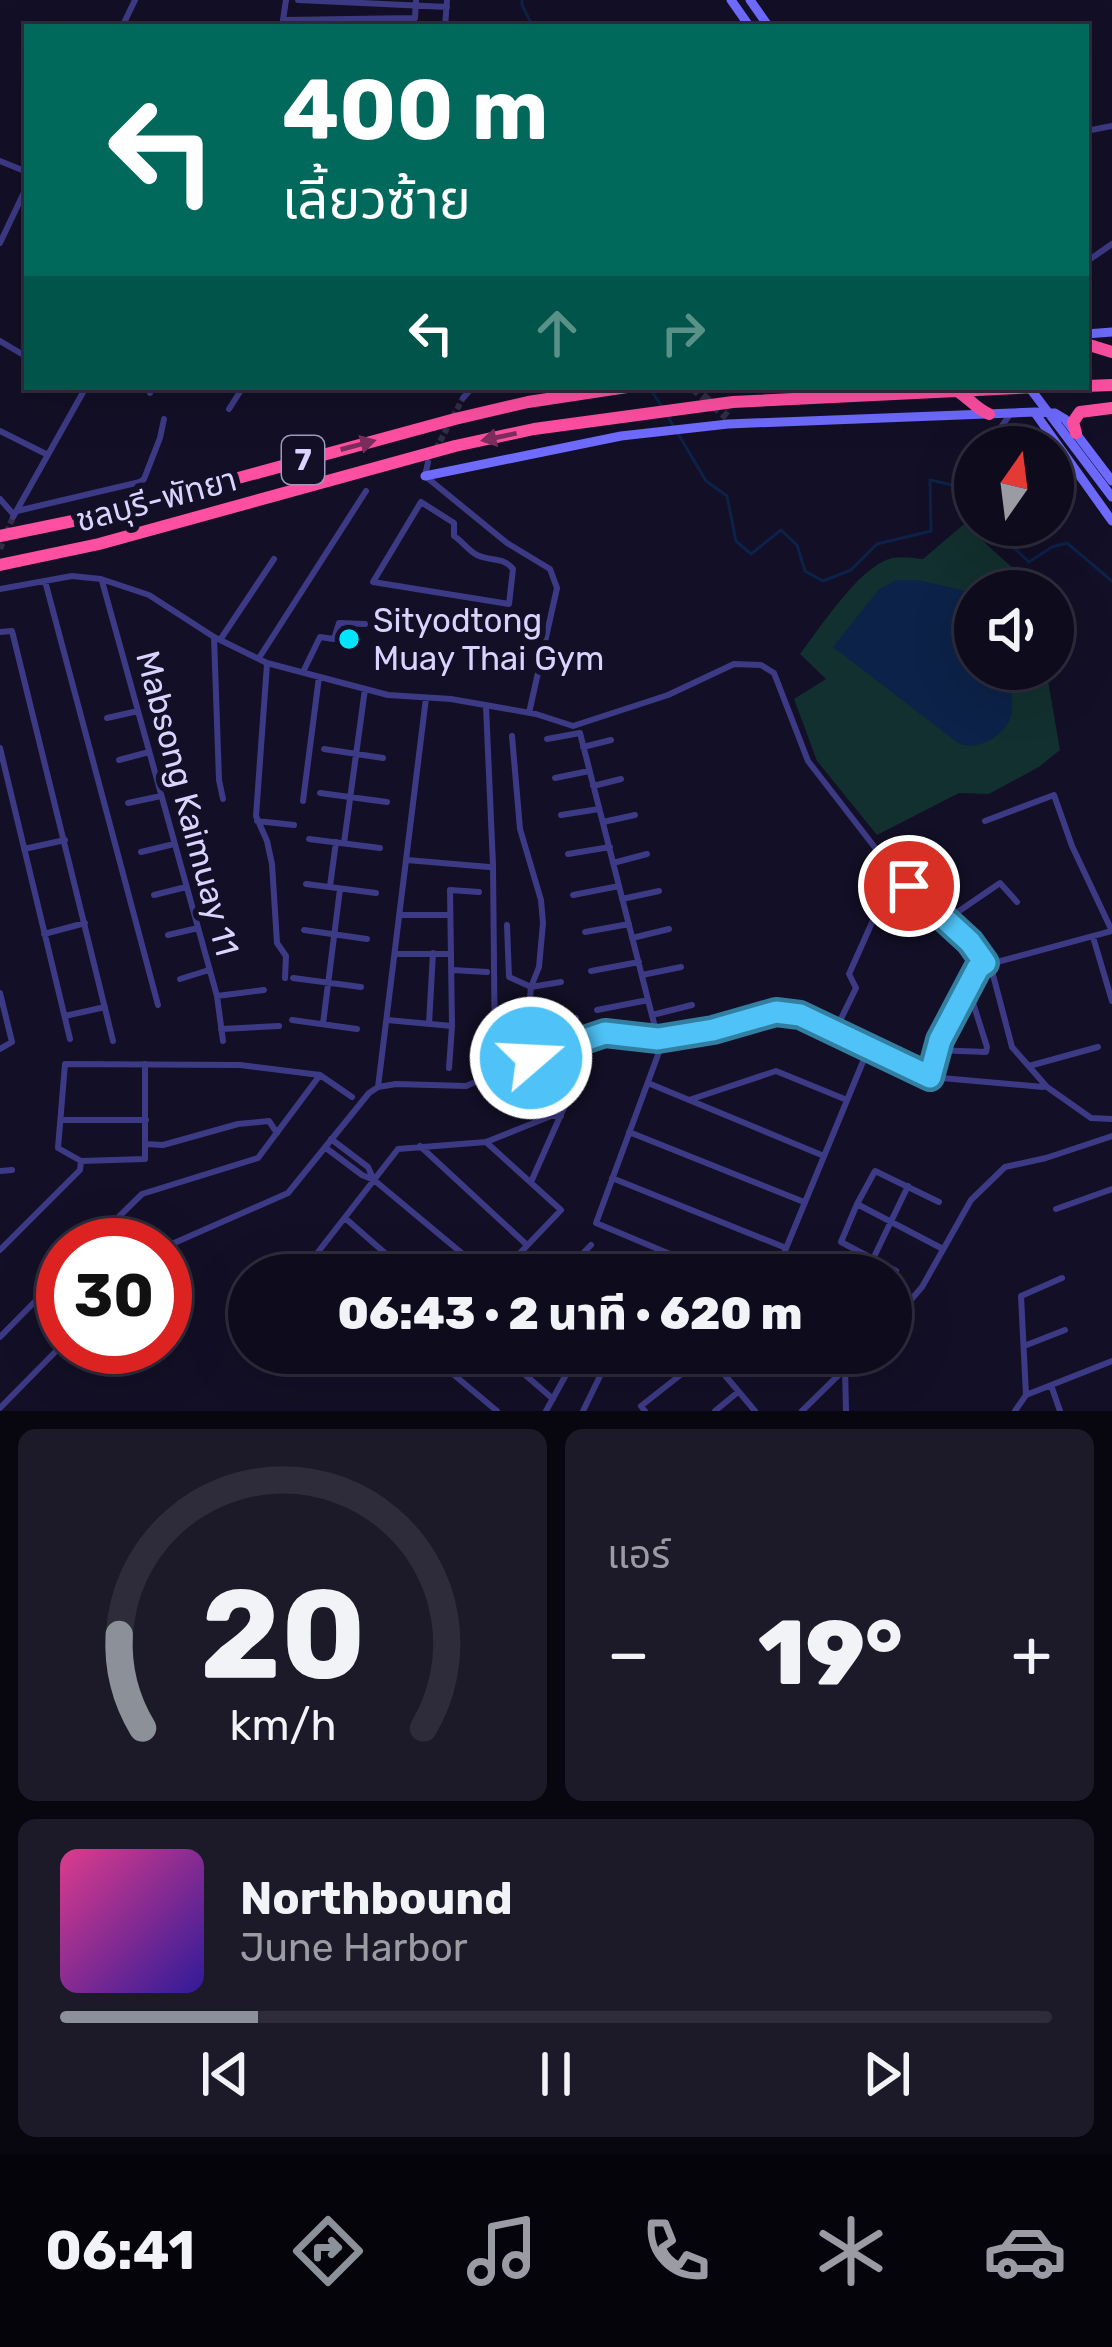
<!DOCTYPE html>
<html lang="th">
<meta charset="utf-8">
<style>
:root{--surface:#0e0b1c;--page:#1c1929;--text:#f1f3f6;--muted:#9b9ba3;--line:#2e2b3b;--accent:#8c9099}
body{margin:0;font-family:Rubik,"Noto Sans Thai",sans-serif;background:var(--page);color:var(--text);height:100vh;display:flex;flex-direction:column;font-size:45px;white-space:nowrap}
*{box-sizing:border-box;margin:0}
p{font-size:39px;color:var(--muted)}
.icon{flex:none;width:66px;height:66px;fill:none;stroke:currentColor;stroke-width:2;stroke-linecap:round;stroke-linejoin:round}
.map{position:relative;height:1411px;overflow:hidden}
.drawer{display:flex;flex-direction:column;gap:18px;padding:18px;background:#08060f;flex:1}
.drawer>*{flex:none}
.banner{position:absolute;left:24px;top:24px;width:1065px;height:366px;border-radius:0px;box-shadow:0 12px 48px #0002,0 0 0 3px var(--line);background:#00695c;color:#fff;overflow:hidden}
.needle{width:78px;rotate:14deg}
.tools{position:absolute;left:954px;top:426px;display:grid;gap:24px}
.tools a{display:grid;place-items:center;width:120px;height:120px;border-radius:50%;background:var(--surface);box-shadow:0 12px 48px #0002,0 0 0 3px var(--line);font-size:60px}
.speed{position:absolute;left:36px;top:1218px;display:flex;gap:24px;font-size:60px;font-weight:700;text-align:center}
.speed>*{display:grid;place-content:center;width:156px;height:156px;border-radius:50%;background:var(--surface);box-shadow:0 12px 48px #0002,0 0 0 3px var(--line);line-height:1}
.speed .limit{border:18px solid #d22;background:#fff;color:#111}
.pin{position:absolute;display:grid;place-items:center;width:102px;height:102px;color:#fff;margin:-51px;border:6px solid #fff;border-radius:50%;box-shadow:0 3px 12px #0007}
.me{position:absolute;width:132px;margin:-66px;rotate:71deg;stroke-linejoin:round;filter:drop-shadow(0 0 9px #0008)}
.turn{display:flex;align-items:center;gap:42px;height:252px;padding:0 60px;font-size:54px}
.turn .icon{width:156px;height:156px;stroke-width:2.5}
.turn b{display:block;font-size:84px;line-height:102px}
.lanes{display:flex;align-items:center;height:114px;padding:0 60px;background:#0003;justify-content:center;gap:60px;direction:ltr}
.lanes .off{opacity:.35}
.big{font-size:90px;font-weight:800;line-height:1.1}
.drawer .card{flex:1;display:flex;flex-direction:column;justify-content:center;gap:18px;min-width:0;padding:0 42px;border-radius:18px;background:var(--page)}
.drawer .dial{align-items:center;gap:0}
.dial svg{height:312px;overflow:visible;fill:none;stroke:var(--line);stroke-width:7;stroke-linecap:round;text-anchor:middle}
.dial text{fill:var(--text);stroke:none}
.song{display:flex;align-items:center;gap:36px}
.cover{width:144px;height:144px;border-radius:18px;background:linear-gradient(135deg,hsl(330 70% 55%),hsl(250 70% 35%))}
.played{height:12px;border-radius:6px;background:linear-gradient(90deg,var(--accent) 20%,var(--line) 20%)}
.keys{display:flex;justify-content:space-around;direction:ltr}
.heat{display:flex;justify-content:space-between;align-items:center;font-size:66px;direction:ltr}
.drawer .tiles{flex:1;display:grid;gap:18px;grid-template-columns:1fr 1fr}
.card:last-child{grid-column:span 2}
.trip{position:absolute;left:228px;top:1254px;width:684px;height:120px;border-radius:60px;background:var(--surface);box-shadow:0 12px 48px #0002,0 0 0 3px var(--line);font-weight:800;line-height:120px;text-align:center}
.menu{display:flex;height:192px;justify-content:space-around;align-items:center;background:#06040b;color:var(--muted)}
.menu .icon{width:84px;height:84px}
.menu .current{color:var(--accent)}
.menu b{font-size:54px;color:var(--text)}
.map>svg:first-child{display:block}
</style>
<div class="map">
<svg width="1112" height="1411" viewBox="0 0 1112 1411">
<rect width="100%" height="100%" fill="#130f26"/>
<!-- green -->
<path fill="#12302f" d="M 964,524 L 1026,580 L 1030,591 L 975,591 L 975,669 L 1046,669 L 1060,750 L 1039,767 L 989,794 L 959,793 L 877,835 L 817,761 L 794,699 L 826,679 L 800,654 C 819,629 856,573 884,561 C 895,555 911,558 923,559 Z"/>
<!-- water -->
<path fill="#0c2248" d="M 897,580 L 918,580 L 975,593 L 975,669 L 1009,669 C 1010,682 1013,697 1012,711 C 1010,733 978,753 958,743 L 833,647 L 879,589 Z"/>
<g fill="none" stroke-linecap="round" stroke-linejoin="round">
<!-- stream -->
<path stroke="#0c2248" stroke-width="3" d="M 522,0 L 522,5 L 533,27
M 649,387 L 662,407
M 667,415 L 706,481 L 727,496 L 736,541 L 751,554 L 781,530 L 797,545 L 805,571 L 823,581 L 851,570 L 877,544 L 931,531 L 930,480 L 970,489 L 975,506
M 990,525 L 1029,562 L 1052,547 L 1067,543 L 1112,581"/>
<!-- street-tunnel -->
<path stroke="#312d47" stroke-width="6" stroke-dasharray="6 3" stroke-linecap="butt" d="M 436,449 L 463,398
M 0,549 L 13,517"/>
<!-- secondary-tunnel -->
<path stroke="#312d47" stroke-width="9" stroke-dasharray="9 4.5" stroke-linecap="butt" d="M 692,387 L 727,417"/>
<!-- street -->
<path stroke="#3d3a85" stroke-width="6" d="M 298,0 L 447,7
M 283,20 L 286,0
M 991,24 L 992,27
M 122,27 L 135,0
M 282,27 L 283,20 L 415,18 L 416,0
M 445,27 L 447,0
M 1086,131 L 1112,126
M 0,161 L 27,172
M 0,243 L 27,186
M 1086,262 L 1112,244
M 0,341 L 27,357
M 149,387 L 150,393
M 463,398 L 473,387
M 229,409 L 243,387
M 0,431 L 48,455
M 987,447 L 1011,413
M 428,462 L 425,476 L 507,543 L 550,569 L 557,588 L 529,713
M 966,477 L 975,463
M 0,499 L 14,515
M 421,502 L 454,523 L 454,536 C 462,541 469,551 477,555 C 492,562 502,556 513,569 L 509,604 L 373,582 Z
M 17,511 L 140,482 L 144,479 L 160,438 L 164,419
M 13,517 L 86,387
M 45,581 L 158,1005
M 102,581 L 217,996 L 223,1041
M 0,589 L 72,576 L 101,579 L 149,595 L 214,637 L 267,663 L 388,695 L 451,699 L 536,714 L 573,726 L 668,695 L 734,664 L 761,665 L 774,673 L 808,761 L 890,867 L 970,942 L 992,971 L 1012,1047 L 1047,1087 L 1091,1118 L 1112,1119
M 0,632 L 12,631 L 113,1041
M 214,637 L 219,780 L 223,799
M 220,640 L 274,559
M 259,658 L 366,491
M 267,664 L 256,816 L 267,841 L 272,864 L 277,943 L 286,956 L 285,978
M 303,672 L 320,637 L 334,639 L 339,623 L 365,624
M 486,706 L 493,865 L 495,1065 L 498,1072
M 107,718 L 138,711
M 512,736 L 520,829 L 541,900 L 543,923 L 539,967 L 531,987 L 529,1007 L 531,1057
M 547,739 L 580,733 L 658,1039 L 659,1052 L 596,1223 L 720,1275
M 583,747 L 611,740
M 0,748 L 70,1039
M 324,749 L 383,758
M 119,760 L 149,752
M 555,778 L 589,771
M 593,786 L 621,779
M 320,793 L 387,802
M 303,801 L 319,677
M 128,803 L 161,796
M 561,815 L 599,809
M 257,821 L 294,825
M 985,821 L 1054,795 L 1072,846 L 1112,931
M 603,822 L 635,815
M 309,839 L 380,848
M 344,843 L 365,689
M 24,849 L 65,840
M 141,852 L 174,844
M 568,854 L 610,847
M 407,860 L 489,867
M 613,863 L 647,854
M 306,884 L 376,893
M 330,886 L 336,842
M 154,895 L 186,887
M 573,895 L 619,886
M 622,899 L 659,891
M 400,915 L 450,915
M 946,920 L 1000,883 L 1017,902
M 507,925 L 509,977 L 531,987 L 561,982
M 304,930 L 367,939
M 585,932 L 629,924
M 44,934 L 85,923
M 168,935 L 198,928
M 1093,937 L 1112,1001
M 632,938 L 669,929
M 395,954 L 451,954
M 452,970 L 487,972
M 591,971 L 639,962
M 642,975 L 681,967
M 293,978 L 361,987
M 180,979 L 209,970
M 0,993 L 12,1042 L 0,1049
M 217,996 L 264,990
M 597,1010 L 648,1000
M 652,1015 L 692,1005
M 65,1016 L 105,1007
M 292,1020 L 357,1029
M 387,1020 L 452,1026
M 323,1024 L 340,889
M 429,1024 L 433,953
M 221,1029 L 279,1026
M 835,1031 L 856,988 L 849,974 L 874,918
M 530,1035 L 576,1018
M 935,1050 L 986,1052 L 987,1047 L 968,987
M 145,1064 L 145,1159 L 81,1161 L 58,1148 L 65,1064 L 240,1065 L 320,1075 L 352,1097
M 1029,1066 L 1098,1047
M 449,1068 L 452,1026 L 450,890 L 479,892
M 930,1077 L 940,1040 L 982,966 L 1112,931
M 648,1083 L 824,1156
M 378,1087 L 426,698
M 689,1100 L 776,1071 L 847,1100
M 61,1120 L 146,1120
M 629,1132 L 804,1202
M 331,1139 L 368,1167 L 372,1176
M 486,1142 L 561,1210 L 499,1275
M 146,1144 L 163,1145 L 238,1124 L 269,1121 L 277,1133
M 420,1146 L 527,1245
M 326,1148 L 362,1175 L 374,1180 L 488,1275
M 0,1171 L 12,1170
M 612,1178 L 786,1248
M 531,1182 L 578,1076
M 939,1202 L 875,1171 L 857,1204 L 943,1249
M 857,1204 L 841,1242 L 896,1271
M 1056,1209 L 1112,1189
M 345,1218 L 410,1275
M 90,1245 L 142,1194 L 258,1158 L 320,1075
M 165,1247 L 288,1193 L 369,1093 L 378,1087 L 396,1084 L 466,1086 L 531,1058 L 605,1033 L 658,1039 L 713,1030 L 776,1012 L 800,1015 L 930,1077 L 1043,1087
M 0,1250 L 80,1170 L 81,1161
M 873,1259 L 908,1186
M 343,1275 L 318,1252 L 398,1149 L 486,1142 L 551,1116 L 561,1116
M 562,1275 L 591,1245
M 674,1275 L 680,1258
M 775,1275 L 869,1047
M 891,1323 L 922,1287 L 971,1200 L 1005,1167 L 1046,1158 L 1112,1136
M 0,1337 L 63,1273
M 1024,1346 L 1065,1330
M 428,1353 L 497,1411
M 500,1353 L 553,1399
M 845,1368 L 846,1411
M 1051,1385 L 1060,1411
M 1026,1395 L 1021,1296 L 1062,1278
M 0,1408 L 63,1344
M 546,1411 L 578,1353
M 583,1411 L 601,1374
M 645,1411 L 641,1406 L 707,1354 L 755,1411
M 715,1411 L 738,1392
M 802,1411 L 861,1353
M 1015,1411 L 1026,1395 L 1112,1361"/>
<!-- secondary -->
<path stroke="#6f6bff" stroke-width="9" d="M 731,0 L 750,27
M 750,0 L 769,27
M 1086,334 L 1112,332
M 1029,387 L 1112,497
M 1035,413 L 1112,521
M 425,476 L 621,436 L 728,424 L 1035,412 L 1055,413 L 1065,419 L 1112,481"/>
<!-- highway -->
<path stroke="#ff4fa3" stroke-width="12" d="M 1086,344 L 1112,352
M 1086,386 L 1112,385
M 957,391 C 969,398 976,409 989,414
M 1076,433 L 1073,422 L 1080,412 L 1112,408
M 0,536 L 102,515 L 455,419 L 528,402 L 627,387
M 0,565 L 99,544 L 455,446 L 534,429 L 733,402 L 1036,387"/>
</g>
<!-- one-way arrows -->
<defs><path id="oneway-solid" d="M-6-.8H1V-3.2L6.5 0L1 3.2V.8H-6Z" transform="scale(3)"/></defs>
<g fill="#7d2c5e">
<use href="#oneway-solid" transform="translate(499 437) rotate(168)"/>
<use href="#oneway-solid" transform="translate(358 445) rotate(-15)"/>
</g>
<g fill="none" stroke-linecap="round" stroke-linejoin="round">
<defs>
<path id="route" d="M 531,1058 L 605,1033 L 658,1039 L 713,1030 L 776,1012 L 800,1015 L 930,1077 L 940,1040 L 978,968 L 985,963 L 970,942 L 909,886"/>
</defs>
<!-- route casing -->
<use href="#route" stroke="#337fa1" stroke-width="30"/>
<!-- route -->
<use href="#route" stroke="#4fc3f7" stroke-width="21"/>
</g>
<!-- markers -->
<circle fill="#00e5ff" stroke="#130f26" stroke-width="4.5" cx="349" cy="639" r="12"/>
<g text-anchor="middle" stroke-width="12" stroke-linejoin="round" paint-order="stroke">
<!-- shield labels -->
<rect fill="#130f26" stroke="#9e99be" stroke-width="3" x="282" y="436" width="42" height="48" rx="9"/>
<g font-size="30" font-weight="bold" fill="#d9d4ff">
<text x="303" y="470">7</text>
</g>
<!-- street labels -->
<g font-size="33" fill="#d9d4ff" stroke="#130f26">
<text transform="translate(156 499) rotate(-15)" y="12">ชลบุรี-พัทยา</text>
<text transform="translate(188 803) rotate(75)" y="12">Mabsong Kaimuay 11</text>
</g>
<!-- poi labels -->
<g font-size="33" fill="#d9d4ff" stroke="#130f26" text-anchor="start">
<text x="373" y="632">Sityodtong<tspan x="373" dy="38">Muay Thai Gym</tspan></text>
</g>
</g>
</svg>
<div class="tools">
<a><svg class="needle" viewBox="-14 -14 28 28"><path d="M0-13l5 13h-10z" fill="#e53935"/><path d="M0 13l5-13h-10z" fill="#9b9ba3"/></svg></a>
<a><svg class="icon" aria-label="sound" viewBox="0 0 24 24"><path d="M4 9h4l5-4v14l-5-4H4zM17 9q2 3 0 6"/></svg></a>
</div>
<div class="speed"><div class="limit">30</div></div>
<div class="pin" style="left:909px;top:886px;background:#d93025"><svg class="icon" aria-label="arrive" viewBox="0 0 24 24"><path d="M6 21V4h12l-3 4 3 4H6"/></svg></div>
<svg class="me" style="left:531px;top:1058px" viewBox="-20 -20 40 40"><circle r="17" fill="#4fc3f7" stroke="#fff" stroke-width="3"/><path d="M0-11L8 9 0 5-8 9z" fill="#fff"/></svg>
<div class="trip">06:43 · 2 นาที · 620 m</div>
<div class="banner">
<div class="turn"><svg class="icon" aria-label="left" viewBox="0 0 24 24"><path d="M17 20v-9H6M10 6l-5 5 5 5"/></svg><div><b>400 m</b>เลี้ยวซ้าย</div></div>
<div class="lanes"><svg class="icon" aria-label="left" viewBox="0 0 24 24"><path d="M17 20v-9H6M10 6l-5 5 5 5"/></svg><svg class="icon off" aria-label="ahead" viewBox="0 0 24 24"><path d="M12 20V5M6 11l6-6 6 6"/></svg><svg class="icon off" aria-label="right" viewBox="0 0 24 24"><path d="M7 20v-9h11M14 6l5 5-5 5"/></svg></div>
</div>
</div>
<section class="drawer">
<div class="tiles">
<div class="card dial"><svg viewBox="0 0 100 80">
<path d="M14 69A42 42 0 1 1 86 69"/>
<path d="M14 69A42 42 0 0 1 8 45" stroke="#8c9099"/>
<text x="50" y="56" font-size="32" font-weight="700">20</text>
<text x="50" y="72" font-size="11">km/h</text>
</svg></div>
<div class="card"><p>แอร์</p>
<div class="heat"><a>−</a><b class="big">19°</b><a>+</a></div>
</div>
<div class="card">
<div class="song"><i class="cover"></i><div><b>Northbound</b><p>June Harbor</p></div></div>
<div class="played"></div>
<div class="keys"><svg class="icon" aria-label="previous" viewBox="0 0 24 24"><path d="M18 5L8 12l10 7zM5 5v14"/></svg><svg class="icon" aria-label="pause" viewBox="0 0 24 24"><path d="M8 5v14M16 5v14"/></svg><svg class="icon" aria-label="next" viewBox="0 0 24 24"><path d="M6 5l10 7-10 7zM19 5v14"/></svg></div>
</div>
</div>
</section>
<nav class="menu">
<b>06:41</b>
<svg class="icon current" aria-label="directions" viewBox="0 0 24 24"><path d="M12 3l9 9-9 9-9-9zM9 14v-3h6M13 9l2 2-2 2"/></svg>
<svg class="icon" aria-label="music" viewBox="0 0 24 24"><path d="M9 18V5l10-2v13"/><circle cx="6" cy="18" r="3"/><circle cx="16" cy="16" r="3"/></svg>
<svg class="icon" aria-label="phone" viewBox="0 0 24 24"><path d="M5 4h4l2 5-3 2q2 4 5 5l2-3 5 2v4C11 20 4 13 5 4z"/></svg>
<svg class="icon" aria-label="climate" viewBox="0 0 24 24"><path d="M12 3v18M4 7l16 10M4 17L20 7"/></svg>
<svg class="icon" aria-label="car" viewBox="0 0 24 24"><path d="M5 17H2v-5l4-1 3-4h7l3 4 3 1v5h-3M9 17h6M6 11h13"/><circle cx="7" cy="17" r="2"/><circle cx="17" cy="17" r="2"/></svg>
</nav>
